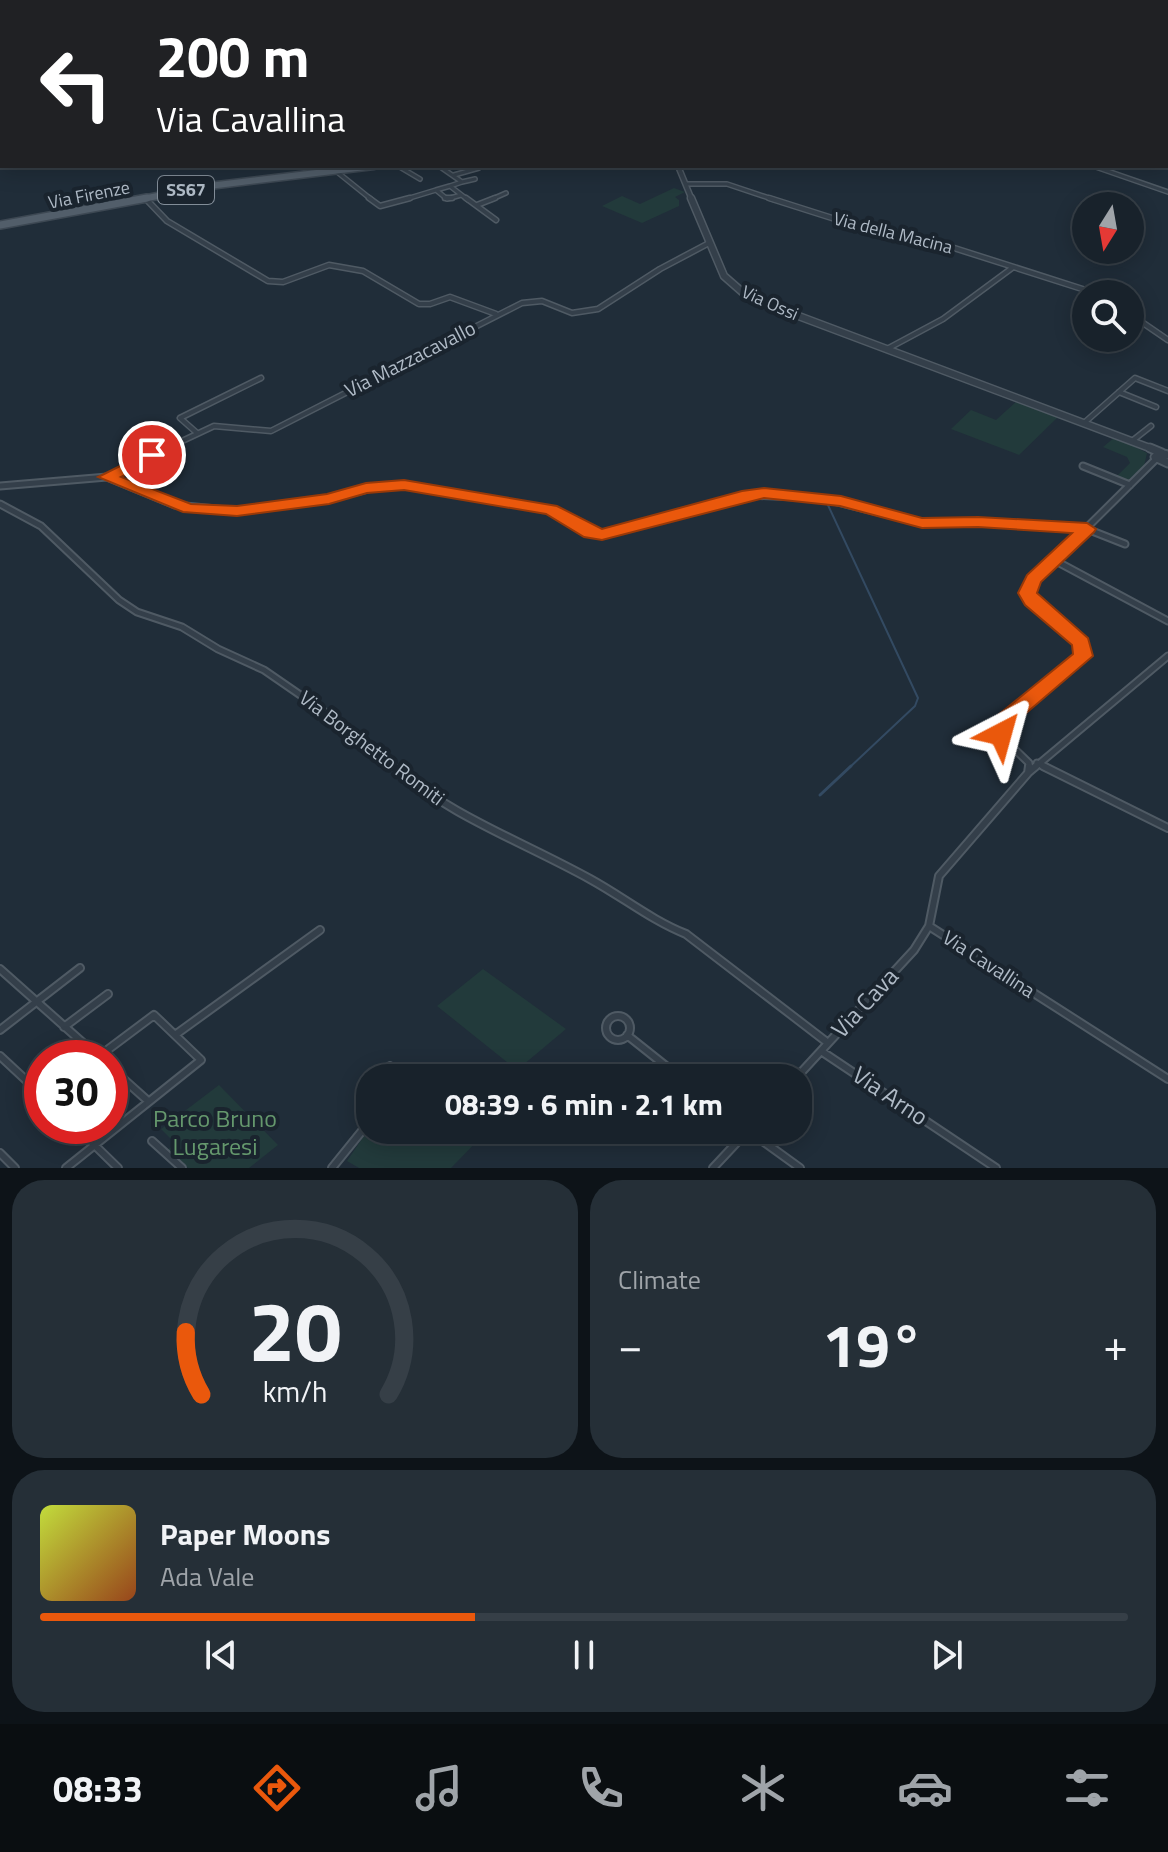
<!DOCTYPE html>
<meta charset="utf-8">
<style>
:root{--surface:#18222b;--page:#252f37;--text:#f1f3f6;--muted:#9fa4a9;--line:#363f47;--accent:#ea580c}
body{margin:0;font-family:"Titillium Web",sans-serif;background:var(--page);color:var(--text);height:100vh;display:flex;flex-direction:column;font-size:30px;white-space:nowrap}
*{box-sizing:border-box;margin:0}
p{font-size:26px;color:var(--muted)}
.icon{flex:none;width:44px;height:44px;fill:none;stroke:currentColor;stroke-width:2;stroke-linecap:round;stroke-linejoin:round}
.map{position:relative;height:1168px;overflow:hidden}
.panel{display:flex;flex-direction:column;gap:12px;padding:12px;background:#0d1318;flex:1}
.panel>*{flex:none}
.hud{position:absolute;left:0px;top:0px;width:1168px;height:168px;box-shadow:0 4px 20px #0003,0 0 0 2px var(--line);background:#202124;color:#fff;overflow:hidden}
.needle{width:52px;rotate:191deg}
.buttons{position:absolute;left:1072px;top:192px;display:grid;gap:16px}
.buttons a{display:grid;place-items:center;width:72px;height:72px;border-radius:50%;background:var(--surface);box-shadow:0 4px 20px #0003,0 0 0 2px var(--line);font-size:40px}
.speed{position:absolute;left:24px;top:1040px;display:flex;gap:16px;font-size:40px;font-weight:700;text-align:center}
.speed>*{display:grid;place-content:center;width:104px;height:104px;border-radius:50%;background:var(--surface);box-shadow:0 4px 20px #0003,0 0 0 2px var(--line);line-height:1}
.speed .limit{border:12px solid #d22;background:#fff;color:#111}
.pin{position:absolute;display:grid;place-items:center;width:68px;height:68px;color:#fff;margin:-34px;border:4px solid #fff;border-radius:50%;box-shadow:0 2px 8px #0007}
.me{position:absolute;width:88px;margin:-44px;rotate:39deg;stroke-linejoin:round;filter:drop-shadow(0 0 6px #0008)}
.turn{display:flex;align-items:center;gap:28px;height:168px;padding:0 24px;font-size:36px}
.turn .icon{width:104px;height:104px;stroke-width:2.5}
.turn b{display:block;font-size:56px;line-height:68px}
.big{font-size:60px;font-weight:700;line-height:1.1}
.panel .widget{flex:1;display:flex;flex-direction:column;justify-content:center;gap:12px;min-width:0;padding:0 28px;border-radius:32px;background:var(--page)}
.panel .dial{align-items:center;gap:0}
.dial svg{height:208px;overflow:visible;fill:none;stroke:var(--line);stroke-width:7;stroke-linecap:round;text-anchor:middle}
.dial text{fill:var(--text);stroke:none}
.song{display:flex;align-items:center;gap:24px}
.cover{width:96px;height:96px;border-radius:12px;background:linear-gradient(135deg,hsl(70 70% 55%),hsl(20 70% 35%))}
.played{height:8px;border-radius:4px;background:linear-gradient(90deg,var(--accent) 40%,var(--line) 40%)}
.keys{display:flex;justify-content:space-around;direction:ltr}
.heat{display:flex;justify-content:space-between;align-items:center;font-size:44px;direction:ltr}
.panel .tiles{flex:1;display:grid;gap:12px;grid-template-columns:1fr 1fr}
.widget:last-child{grid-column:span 2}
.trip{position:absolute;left:356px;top:1064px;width:456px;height:80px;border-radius:32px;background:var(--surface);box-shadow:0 4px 20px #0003,0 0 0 2px var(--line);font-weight:700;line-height:80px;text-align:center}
.tabs{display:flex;height:128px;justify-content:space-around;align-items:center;background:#0a0e11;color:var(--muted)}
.tabs .icon{width:56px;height:56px}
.tabs .active{color:var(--accent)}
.tabs b{font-size:36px;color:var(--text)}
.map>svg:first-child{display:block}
</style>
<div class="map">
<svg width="1168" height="1168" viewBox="0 0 1168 1168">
<rect width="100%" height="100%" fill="#202d39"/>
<!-- green -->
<path fill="#223a3b" d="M 674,188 L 685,192 L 675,197 L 679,200 L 679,206 L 642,223 L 602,206 L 622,196 L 640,204 Z
M 1017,401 L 1059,416 L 1019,455 L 951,429 L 971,410 L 996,420 Z
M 1115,437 L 1147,453 L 1144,466 L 1128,480 L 1117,476 L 1130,463 L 1127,457 L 1103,447 Z
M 483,969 L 566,1029 L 517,1070 L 437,1006 Z
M 219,1085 L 278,1145 L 249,1168 L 188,1168 L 167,1150 L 176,1144 L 161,1129 Z
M 370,1127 L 370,1130 L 488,1130 L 451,1168 L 359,1168 L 347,1161 Z"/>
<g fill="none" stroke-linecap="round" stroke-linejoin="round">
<!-- stream-far1 -->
<path stroke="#334a62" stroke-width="2" d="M 827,503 L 918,698 L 915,706 L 849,768"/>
<!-- stream -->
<path stroke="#334a62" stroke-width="3" d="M 820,795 L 851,766"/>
<!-- river -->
<path stroke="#334a62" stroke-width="6" d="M 829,0 L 838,2
M 771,2 L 781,0"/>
<defs>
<path id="minor-far3" d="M 31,0 L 35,0
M 402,0 L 407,2
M 573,1 L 598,0
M 366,2 L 369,0
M 459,2 L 464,0
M 556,2 L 559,0
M 1065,2 L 1073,0
M 398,166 L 420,179
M 439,166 L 462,182 L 475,179
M 1093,166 L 1168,192
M 336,171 L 372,200
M 454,175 L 479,168
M 462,182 L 450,186 L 468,200
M 686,184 L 727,184 L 775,200
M 450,186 L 436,190 L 447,199 L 461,195
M 403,200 L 436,190
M 490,200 L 506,193"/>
<path id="minor-far2" d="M 369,198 L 380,206 L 410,198
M 445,198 L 452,198
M 466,198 L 496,220
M 769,198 L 854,225 L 929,240 L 1098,294
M 146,199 L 167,221 L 268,281 L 283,282 L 329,265 L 363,271 L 419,304 L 430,304 L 450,297 L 496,314
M 477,205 L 495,198
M 1130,314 L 1168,340
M 887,349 L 943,319 L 1012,268
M 1119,392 L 1156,407
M 1084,423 L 1135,378 L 1168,391
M 197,433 L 180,418 L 261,378
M 1132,441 L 1151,426
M 163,450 L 214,426 L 271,431 L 522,303 L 542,301 L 572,313 L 598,309 L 660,269 L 709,243"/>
<path id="minor-far1" d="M 1083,466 L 1130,485
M 108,477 L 167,448
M 0,486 L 107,477 L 175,505 L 237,511 L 329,499 L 380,486 L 404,485 L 551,510 L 591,533 L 602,535 L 748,495 L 821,498 L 922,523 L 1013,523 L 1087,529 L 1125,544
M 0,504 L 41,526 L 119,600 L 137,612 L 182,627 L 218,649 L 264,670 L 351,730 L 395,768
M 1054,560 L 1168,621
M 1037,763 L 1047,768
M 1029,768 L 1029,763 L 1003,738 L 1000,726 L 1079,660 L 1084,649 L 1081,642 L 1032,601 L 1028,586 L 1156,459
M 1034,768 L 1168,656"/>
<path id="minor" d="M 392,766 C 451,816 523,842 590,879 C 623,897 651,920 686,934 L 828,1043
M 1043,766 L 1168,828
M 1029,772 L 1036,766
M 929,926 L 1168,1079
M 0,969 L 100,1058
M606 1028a12 12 0 1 1 24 0a12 12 0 1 1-24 0Z
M 64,1027 L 108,994
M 0,1030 L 80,968
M 175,1035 L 320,930
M 627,1035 L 681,1078
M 821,1051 L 996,1168
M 0,1056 L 42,1095
M 390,1066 L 395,1078
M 110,1067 L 148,1101
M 452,1078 L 493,1067
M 796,1078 L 914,950 L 929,926 L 939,876 L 1028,773 L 1029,766
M 75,1126 L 118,1168
M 739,1130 L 740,1136 L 745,1139 L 753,1136 L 752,1130
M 753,1134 L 800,1168
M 152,1141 L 182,1168
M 0,1153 L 15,1168
M 66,1168 L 201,1060 L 154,1015 L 98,1057
M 332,1168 L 370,1121
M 713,1168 L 741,1138"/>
<path id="tertiary-far2" d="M 562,2 L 567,0
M 678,166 L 692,200"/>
<path id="tertiary-far1" d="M 691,198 L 724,276 L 748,297 L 1155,450"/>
<path id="tertiary" d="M 1150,448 L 1162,453
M 1168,455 L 1160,453 L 1155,457 L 1168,463"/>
<path id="secondary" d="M 54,2 L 60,0"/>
<path id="primary-far1" d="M 137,200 L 209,186 L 374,166"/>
<path id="primary" d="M 0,225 L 147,198"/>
</defs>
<!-- minor-far3 casing -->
<use href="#minor-far3" stroke="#4f5a64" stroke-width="6"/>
<!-- minor-far2 casing -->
<use href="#minor-far2" stroke="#4f5a64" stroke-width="7"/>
<!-- minor-far1 casing -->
<use href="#minor-far1" stroke="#4f5a64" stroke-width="9"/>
<!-- minor casing -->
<use href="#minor" stroke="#4f5a64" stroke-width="10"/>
<!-- tertiary-far2 casing -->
<use href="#tertiary-far2" stroke="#4f5a64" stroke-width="7"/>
<!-- tertiary-far1 casing -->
<use href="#tertiary-far1" stroke="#4f5a64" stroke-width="9"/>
<!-- tertiary casing -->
<use href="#tertiary" stroke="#4f5a64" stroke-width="11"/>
<!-- secondary casing -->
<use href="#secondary" stroke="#4f5a64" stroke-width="8"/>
<!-- primary-far1 casing -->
<use href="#primary-far1" stroke="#3d4853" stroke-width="9"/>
<!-- primary casing -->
<use href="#primary" stroke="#3d4853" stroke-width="10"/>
<!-- minor-far3 -->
<use href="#minor-far3" stroke="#343f4a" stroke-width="3"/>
<!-- minor-far2 -->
<use href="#minor-far2" stroke="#343f4a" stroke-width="4"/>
<!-- minor-far1 -->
<use href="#minor-far1" stroke="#343f4a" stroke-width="5"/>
<!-- minor -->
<use href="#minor" stroke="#343f4a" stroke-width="6"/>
<!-- tertiary-far2 -->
<use href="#tertiary-far2" stroke="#343f4a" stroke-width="4"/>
<!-- tertiary-far1 -->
<use href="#tertiary-far1" stroke="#343f4a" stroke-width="6"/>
<!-- tertiary -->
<use href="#tertiary" stroke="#343f4a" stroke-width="7"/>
<!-- secondary -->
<use href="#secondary" stroke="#424e5d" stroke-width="5"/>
<!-- primary-far1 -->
<use href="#primary-far1" stroke="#525e6a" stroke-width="6"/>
<!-- primary -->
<use href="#primary" stroke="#525e6a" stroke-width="7"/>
</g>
<!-- route -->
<path fill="#ea580c" stroke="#983908" stroke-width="2" d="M 152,450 L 158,452 L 160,455 L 158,459 L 121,477 L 191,504 L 237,506 L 327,494 L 366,483 L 404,480 L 557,506 L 602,529 L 742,491 L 764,488 L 841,496 L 922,518 L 978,517 L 1087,523 L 1096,529 L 1094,532 L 1041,582 L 1037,593 L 1088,638 L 1093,656 L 1011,726 L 1008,739 L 993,739 L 990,726 L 997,716 L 1073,654 L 1072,645 L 1025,605 L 1018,593 L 1027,575 L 1072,533 L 978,527 L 922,528 L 840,506 L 764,498 L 602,540 L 584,537 L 546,514 L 404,490 L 367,493 L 329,504 L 237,516 L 183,512 L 98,477 Z"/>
<g text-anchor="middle" stroke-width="8" stroke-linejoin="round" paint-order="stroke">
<!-- shield labels -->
<rect fill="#1a242e" stroke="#828d98" stroke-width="2" x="158" y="176" width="56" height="28" rx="6"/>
<g font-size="18" font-weight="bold" fill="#afbac6">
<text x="186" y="196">SS67</text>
</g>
<!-- far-street labels -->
<g font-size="18" fill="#afbac6" stroke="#1a242e">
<text transform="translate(89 195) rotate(-11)" y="6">Via Firenze</text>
<text transform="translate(893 233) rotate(14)" y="6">Via della Macina</text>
<text transform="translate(770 303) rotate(24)" y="6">Via Ossi</text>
</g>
<!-- street labels -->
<g font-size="20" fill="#afbac6" stroke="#1a242e">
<text transform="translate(410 359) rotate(-27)" y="7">Via Mazzacavallo</text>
<text transform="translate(372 748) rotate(37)" y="7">Via Borghetto Romiti</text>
<text transform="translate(989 964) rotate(33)" y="7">Via Cavallina</text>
</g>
<!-- near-street labels -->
<g font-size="24" fill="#afbac6" stroke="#1a242e">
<text transform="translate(865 1003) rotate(-47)" y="8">Via Cava</text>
<text transform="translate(890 1096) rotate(34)" y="8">Via Arno</text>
</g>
<!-- near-park labels -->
<g font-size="24" fill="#65986d" stroke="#1a242e">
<text x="215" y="1127">Parco Bruno<tspan x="215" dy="28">Lugaresi</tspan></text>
</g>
</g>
</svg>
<div class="buttons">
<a><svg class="needle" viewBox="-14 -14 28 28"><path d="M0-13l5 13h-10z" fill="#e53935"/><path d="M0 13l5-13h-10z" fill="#9fa4a9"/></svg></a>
<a><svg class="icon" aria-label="search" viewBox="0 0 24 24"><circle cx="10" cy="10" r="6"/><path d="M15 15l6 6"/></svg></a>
</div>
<div class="speed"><div class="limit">30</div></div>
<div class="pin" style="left:152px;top:455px;background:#d93025"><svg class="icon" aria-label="arrive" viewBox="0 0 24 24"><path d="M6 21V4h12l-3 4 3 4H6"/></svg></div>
<svg class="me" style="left:1001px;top:734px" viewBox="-20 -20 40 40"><path d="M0-17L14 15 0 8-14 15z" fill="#ea580c" stroke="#fff" stroke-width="4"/></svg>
<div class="trip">08:39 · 6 min · 2.1 km</div>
<div class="hud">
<div class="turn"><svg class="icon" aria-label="left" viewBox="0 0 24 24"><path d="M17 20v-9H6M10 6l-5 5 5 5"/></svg><div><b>200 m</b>Via Cavallina</div></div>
</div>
</div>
<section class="panel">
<div class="tiles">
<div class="widget dial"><svg viewBox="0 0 100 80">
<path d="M14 69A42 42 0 1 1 86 69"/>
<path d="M14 69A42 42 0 0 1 8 45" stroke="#ea580c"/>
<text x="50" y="56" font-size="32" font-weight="700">20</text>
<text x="50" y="72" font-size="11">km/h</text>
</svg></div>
<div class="widget"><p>Climate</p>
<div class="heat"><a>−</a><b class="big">19°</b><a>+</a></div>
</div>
<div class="widget">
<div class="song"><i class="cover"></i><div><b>Paper Moons</b><p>Ada Vale</p></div></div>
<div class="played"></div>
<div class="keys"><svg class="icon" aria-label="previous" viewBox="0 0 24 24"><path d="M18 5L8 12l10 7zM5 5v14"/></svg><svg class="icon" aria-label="pause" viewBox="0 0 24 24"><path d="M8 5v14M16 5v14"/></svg><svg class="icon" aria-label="next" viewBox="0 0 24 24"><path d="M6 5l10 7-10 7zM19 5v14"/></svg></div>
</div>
</div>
</section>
<nav class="tabs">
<b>08:33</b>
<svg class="icon active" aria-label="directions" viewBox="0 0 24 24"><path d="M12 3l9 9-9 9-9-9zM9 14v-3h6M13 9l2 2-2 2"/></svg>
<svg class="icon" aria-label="music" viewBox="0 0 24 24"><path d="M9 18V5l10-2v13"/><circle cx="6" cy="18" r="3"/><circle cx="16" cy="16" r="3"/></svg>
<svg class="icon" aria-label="phone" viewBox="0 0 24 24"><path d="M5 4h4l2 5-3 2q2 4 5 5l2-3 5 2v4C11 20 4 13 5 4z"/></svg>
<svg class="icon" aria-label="climate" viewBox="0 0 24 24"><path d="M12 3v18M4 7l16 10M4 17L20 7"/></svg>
<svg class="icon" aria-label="car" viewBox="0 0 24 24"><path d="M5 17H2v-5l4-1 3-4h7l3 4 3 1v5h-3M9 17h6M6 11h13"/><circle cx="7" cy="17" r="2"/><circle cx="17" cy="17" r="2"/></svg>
<svg class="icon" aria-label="filters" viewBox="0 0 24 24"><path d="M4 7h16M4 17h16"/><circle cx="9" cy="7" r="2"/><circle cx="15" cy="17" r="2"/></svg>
</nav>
